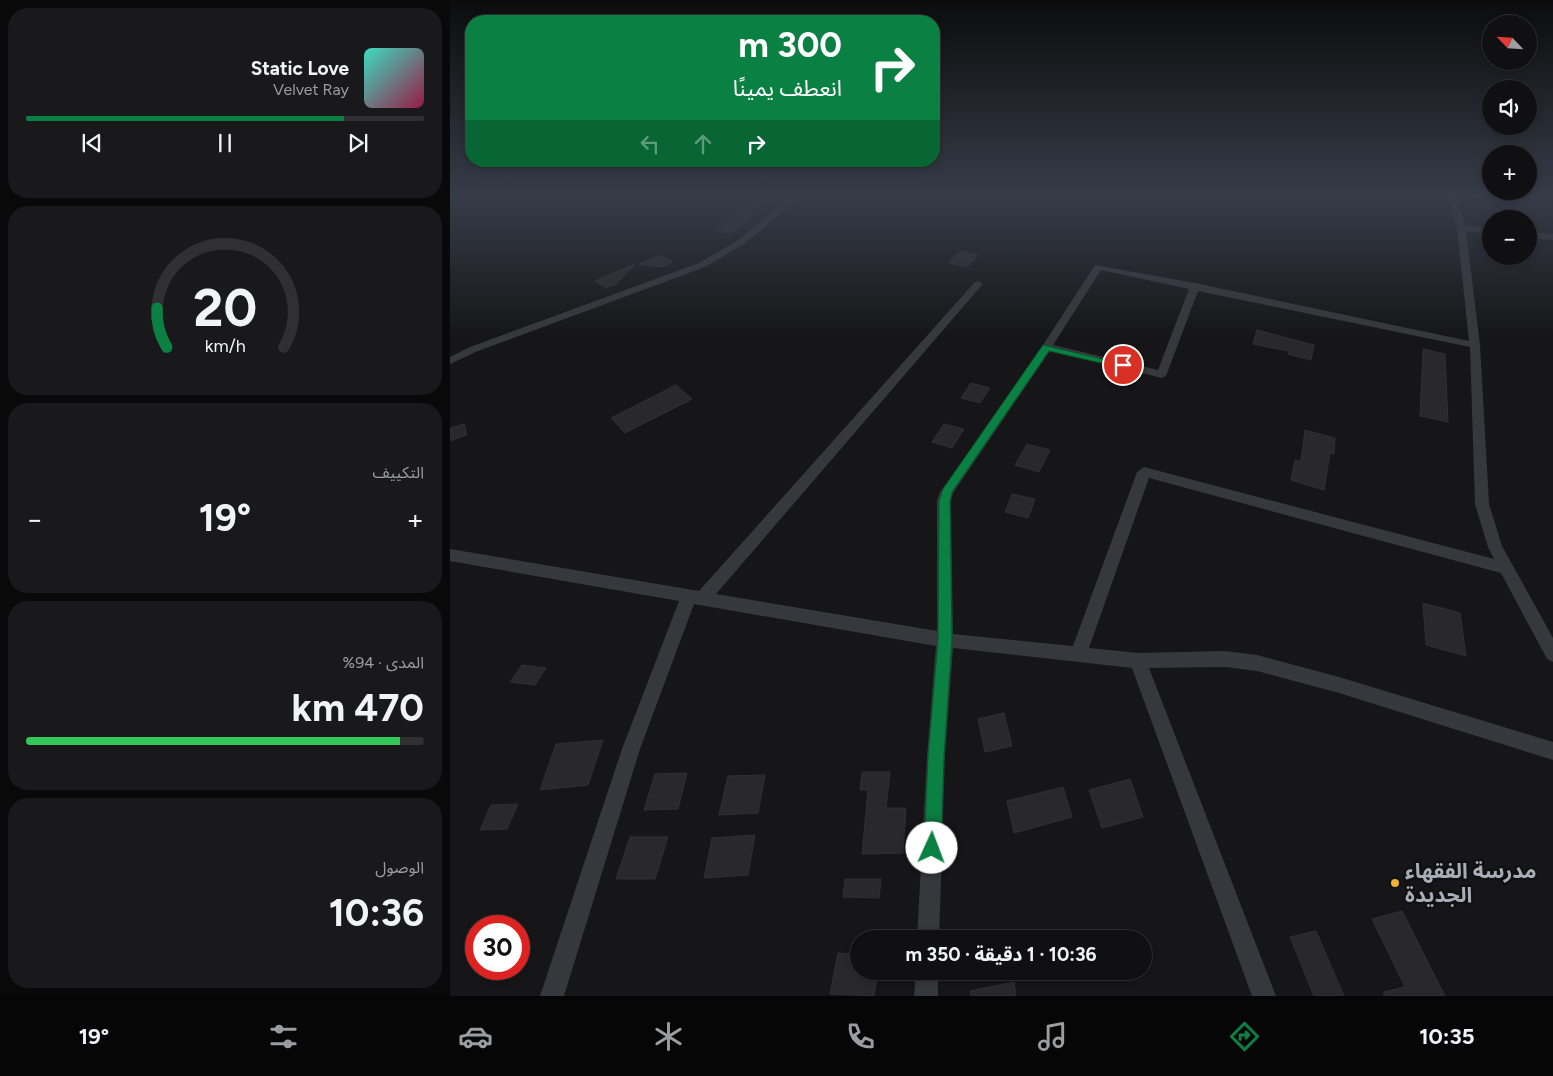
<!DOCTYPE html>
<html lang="ar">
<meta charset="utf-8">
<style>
:root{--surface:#101012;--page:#19191b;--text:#f1f3f6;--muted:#9c9d9f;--line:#303032;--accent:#0b8043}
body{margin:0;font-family:Figtree,"Noto Sans Arabic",sans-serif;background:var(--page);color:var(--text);direction:rtl;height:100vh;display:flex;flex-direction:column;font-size:19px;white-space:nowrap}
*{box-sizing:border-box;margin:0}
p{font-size:16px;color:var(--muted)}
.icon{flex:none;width:28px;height:28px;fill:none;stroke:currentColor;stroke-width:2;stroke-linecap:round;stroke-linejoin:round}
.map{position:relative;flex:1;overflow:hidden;direction:ltr}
.drawer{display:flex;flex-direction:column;gap:8px;padding:8px;background:#09090a;width:450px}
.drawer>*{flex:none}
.banner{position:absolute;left:15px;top:15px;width:475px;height:152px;border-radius:20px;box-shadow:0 2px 8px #0003,0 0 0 1px var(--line);direction:rtl;background:#0b8043;color:#fff;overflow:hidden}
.needle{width:32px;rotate:295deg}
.fabs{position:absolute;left:1032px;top:15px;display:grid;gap:10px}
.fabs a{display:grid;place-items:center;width:55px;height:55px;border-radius:50%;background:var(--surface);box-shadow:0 2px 8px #0003,0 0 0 1px var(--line);font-size:25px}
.speed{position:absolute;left:15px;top:915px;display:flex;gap:10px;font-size:25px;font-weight:700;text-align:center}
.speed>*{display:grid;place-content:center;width:65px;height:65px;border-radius:50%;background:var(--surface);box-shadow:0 2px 8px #0003,0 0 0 1px var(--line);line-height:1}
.speed .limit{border:8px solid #d22;background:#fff;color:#111}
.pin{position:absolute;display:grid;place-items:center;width:42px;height:42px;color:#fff;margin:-21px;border:2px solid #fff;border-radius:50%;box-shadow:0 1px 5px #0007}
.me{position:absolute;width:55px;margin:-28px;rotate:2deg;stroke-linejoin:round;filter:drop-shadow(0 0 4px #0008)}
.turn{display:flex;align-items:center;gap:18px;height:105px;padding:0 15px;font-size:22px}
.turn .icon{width:65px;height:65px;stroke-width:2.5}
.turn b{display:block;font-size:35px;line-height:42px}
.lanes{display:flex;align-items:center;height:48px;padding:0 15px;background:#0003;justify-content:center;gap:25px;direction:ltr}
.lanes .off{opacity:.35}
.big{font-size:38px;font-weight:700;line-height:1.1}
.drawer .widget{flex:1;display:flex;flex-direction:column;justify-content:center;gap:8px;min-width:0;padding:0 18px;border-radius:20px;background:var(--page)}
.drawer .dial{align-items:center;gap:0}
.dial svg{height:130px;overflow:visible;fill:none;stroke:var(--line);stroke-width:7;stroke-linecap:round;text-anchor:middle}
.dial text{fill:var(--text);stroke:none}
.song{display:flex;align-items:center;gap:15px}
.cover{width:60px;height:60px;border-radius:8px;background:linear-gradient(135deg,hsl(170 70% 55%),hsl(340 70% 35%))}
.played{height:5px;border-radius:2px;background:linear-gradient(90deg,var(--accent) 80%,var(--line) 80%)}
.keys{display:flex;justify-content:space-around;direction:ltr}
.heat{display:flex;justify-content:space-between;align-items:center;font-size:28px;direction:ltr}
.charge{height:8px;border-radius:4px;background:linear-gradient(90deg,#34c759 94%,var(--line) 0)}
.trip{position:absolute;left:400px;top:930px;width:302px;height:50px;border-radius:25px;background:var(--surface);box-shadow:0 2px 8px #0003,0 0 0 1px var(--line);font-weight:700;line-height:50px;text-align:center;direction:rtl}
.menu{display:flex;height:80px;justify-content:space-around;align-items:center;background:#060607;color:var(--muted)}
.menu .icon{width:35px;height:35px}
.menu .selected{color:var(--accent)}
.menu b{font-size:22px;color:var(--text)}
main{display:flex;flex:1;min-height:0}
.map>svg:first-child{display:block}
</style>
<main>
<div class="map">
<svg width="1103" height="996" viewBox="0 0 1103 996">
<rect width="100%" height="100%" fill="#161618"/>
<!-- building -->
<path fill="#29292c" stroke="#303034" d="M 311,197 L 328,197 L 282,233 L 265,230 Z
M 510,251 L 528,255 L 517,267 L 499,263 Z
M 211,255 L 223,262 L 212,267 L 189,264 Z
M 185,264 L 166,284 L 156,288 L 145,281 Z
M 807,330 L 864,345 L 861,360 L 838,354 L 838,351 L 803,344 Z
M 973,349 L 995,354 L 998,422 L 970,416 Z
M 521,383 L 540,388 L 530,403 L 511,398 Z
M 226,385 L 242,399 L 175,433 L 161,418 Z
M 14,424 L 17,435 L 0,441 L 0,428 Z
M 494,424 L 514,429 L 502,448 L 482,442 Z
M 855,430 L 885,438 L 884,454 L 880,453 L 874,490 L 841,480 L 845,460 L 851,461 Z
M 577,444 L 600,450 L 589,472 L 565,465 Z
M 562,494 L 585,499 L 578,518 L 555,512 Z
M 973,603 L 1010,613 L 1016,656 L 976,645 Z
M 72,665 L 96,668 L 85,685 L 60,682 Z
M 554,713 L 562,746 L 535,752 L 528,719 Z
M 153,740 L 138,785 L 90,790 L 106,744 Z
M 412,772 L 440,772 L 436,808 L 456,808 L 453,853 L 412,854 L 418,790 L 410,790 Z
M 237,773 L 228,809 L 194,810 L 205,774 Z
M 315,775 L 308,813 L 269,815 L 278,776 Z
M 680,779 L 693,817 L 652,828 L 639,790 Z
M 613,787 L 622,817 L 564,833 L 557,801 Z
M 68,804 L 57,829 L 30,830 L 41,805 Z
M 305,835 L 298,875 L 254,878 L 262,838 Z
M 180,837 L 218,837 L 205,879 L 166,879 Z
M 395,879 L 431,879 L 429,898 L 393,897 Z
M 952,911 L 995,996 L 934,996 L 934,992 L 955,987 L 922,919 Z
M 866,931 L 894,996 L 864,996 L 840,937 Z
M 388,953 L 409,955 L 409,971 L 428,971 L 424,996 L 380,994 Z
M 564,982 L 566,996 L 521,996 L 520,991 Z"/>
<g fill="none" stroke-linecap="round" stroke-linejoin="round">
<!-- minor -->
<path fill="#37383d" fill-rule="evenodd" d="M 341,197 L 350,197 L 294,244 L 255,267 L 28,351 L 0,364 L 0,357 L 20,347 L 249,263 L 288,240 Z
M 999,197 L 1007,197 L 1015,226 L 1041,228 L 1041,234 L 1016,231 L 1030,345 L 1039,504 L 1052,546 L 1103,638 L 1103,662 L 1097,659 L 1051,573 L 699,478 L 639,648 L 688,653 L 775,651 L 807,655 L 889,677 L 1103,742 L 1103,760 L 889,693 L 807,671 L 775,667 L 699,668 L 826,996 L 802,996 L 682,668 L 503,648 L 495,756 L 489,939 L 467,939 L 477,756 L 486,646 L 244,604 L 190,749 L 114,996 L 90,996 L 172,749 L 229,601 L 0,561 L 0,549 L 249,591 L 525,282 L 528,281 L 533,284 L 531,286 L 266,594 L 487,631 L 487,501 L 490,492 L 567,385 L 645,265 L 745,283 L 1019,341 L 1007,228 ZM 651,270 L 739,289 L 708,370 L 603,345 ZM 748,291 L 1020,347 L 1025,504 L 1038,547 L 1044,559 L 694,467 L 687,472 L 623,646 L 503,634 L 501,501 L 503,493 L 600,351 L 712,378 L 716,376 Z
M 1079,232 L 1103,234 L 1103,240 L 1079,238 Z
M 466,971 L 488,971 L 488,996 L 464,996 Z"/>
</g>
<!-- sky -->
<linearGradient id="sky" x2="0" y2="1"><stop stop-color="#0c0c0d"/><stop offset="0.58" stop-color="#363c48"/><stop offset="1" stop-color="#363c48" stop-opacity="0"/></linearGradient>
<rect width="1103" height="337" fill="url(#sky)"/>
<!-- route -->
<path fill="#0b8043" stroke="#07532c" d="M 593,345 L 678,365 L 673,368 L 599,351 L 502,492 L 500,501 L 502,640 L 494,756 L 491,848 L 488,854 L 482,856 L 476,854 L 474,848 L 478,756 L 488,640 L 489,501 L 493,489 Z"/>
<!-- markers -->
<circle fill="#f2b134" stroke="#111113" stroke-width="2" cx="945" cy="883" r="5"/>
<g text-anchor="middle" stroke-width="5" stroke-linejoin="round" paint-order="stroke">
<!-- near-poi labels -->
<g font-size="21" font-weight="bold" fill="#a8adb8" stroke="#111113" text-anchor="start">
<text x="955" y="878">مدرسة الفقهاء<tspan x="955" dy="24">الجديدة</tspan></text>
</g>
</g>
</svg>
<div class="fabs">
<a><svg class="needle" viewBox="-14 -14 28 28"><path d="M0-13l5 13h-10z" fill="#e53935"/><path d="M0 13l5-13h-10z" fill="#9c9d9f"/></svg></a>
<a><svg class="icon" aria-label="sound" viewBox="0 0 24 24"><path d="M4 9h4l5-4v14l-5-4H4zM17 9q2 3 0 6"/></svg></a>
<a>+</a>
<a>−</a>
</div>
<div class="speed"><div class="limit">30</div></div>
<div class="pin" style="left:673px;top:365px;background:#d93025"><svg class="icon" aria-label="arrive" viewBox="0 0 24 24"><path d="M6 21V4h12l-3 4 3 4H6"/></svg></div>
<svg class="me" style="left:482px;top:848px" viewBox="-20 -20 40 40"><circle r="19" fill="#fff"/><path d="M0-13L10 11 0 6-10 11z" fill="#0b8043"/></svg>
<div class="trip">10:36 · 1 دقيقة · 350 m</div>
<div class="banner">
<div class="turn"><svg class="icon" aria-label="right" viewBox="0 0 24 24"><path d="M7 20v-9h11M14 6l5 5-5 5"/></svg><div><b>300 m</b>انعطف يمينًا</div></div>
<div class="lanes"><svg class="icon off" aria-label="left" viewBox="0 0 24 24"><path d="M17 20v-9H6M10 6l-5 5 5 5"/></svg><svg class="icon off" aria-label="ahead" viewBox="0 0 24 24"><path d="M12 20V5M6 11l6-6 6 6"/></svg><svg class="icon" aria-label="right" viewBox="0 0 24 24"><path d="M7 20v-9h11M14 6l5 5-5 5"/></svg></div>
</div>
</div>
<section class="drawer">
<div class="widget">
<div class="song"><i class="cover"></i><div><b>Static Love</b><p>Velvet Ray</p></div></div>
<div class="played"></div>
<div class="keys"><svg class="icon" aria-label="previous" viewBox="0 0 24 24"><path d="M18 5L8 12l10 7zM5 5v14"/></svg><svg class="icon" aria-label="pause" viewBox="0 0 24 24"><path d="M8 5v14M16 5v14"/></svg><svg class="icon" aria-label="next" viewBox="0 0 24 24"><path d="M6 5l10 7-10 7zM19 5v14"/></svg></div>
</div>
<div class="widget dial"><svg viewBox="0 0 100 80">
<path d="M14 69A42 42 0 1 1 86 69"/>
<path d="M14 69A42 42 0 0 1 8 45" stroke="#0b8043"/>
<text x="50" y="56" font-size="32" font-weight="700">20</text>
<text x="50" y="72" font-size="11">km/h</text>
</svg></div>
<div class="widget"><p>التكييف</p>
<div class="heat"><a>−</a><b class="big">19°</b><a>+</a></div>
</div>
<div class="widget"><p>المدى · 94%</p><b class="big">470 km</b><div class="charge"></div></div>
<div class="widget"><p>الوصول</p><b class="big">10:36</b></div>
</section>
</main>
<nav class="menu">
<b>10:35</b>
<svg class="icon selected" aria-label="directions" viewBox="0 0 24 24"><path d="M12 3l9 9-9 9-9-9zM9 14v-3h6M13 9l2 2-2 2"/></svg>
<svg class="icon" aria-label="music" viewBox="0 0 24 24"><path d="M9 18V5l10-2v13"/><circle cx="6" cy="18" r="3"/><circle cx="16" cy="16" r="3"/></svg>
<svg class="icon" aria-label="phone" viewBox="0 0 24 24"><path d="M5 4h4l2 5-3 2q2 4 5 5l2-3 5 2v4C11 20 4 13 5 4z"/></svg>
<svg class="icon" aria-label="climate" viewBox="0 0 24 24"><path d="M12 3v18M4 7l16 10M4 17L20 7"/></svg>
<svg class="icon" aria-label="car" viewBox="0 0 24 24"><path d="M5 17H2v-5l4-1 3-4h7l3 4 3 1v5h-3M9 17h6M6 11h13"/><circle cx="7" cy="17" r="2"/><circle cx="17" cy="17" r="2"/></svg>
<svg class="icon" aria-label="filters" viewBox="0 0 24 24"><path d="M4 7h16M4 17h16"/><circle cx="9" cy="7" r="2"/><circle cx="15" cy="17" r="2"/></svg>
<b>19°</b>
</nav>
